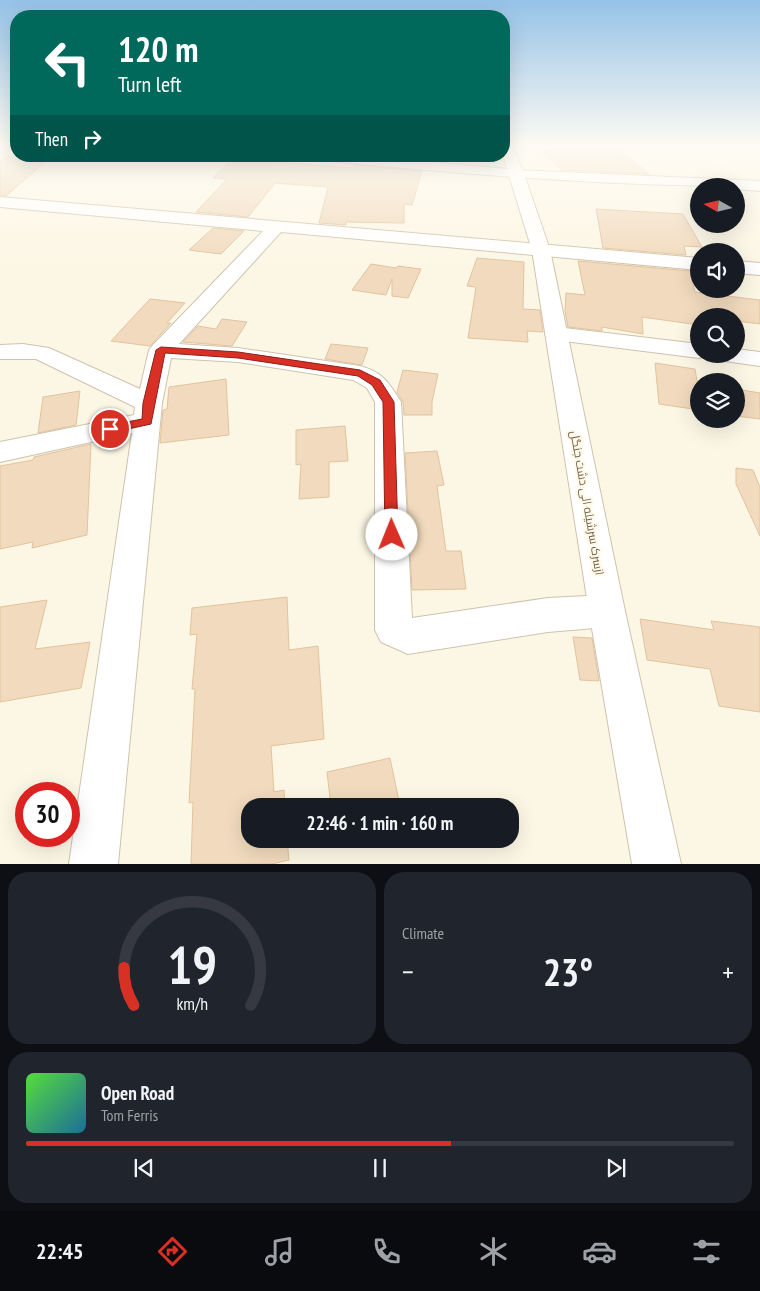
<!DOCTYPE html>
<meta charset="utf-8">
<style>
:root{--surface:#171b24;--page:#20242c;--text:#f1f3f6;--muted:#9ea1a6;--line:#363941;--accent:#d93025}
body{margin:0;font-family:"PT Sans Narrow",Cairo,sans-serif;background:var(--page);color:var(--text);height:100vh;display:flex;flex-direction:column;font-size:19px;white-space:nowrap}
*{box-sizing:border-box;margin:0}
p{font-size:16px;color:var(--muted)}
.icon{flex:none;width:28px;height:28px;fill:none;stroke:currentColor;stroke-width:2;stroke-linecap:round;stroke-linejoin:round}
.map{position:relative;height:864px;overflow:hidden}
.sheet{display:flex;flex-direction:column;gap:8px;padding:8px;background:#0d0f14;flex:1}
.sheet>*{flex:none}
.hud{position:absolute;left:10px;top:10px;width:500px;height:152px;border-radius:20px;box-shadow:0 5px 20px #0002;background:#00695c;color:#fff;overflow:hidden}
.needle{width:32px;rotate:278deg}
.fabs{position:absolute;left:690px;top:178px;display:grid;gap:10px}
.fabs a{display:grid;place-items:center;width:55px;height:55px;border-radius:50%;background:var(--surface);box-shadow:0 5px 20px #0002;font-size:25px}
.speed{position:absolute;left:15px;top:782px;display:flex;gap:10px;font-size:25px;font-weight:700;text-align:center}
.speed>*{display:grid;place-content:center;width:65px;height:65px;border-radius:50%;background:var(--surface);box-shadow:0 5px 20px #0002;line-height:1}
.speed .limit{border:8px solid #d22;background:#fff;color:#111}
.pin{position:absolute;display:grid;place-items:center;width:42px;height:42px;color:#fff;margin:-21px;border:2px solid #fff;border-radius:50%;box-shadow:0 1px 5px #0007}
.me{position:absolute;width:55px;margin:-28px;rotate:359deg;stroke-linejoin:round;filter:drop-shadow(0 0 4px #0008)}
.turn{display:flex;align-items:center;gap:18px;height:105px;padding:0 25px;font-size:22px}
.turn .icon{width:65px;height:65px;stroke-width:2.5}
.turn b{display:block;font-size:35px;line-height:42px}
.then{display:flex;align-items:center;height:48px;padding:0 25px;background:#0003;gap:10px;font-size:19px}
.big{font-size:38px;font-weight:600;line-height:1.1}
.sheet .card{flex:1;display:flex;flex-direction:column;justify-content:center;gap:8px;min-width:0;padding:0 18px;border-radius:20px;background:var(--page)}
.sheet .dial{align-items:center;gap:0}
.dial svg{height:130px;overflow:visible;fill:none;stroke:var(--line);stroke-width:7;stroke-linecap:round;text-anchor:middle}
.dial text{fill:var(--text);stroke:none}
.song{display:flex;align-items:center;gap:15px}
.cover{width:60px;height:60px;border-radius:8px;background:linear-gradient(135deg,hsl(110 70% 55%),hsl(200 70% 35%))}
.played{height:5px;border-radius:2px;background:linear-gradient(90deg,var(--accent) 60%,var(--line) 60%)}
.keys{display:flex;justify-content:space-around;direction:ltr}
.heat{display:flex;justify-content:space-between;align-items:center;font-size:28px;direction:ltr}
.sheet .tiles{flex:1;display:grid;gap:8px;grid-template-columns:1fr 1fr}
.card:last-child{grid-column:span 2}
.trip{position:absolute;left:241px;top:798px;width:278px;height:50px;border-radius:20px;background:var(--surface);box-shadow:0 5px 20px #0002;font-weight:600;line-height:50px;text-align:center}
.tab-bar{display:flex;height:80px;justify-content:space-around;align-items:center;background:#090b0e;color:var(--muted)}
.tab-bar .icon{width:35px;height:35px}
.tab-bar .current{color:var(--accent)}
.tab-bar b{font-size:22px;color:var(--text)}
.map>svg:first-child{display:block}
</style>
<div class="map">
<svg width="760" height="864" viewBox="0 0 760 864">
<rect width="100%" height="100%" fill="#fcf7e5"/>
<!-- building -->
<path fill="#f1dabd" stroke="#e3c39d" d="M 555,145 L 614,145 L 649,174 L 562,170 L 541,151 L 560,150 Z
M 9,156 L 52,156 L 6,196 L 0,195 L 0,162 Z
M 235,156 L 277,156 L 273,162 L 354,168 L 355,165 L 422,171 L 412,205 L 404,204 L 404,223 L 346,222 L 346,225 L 319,223 L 328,187 L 275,183 L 248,217 L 196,212 L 227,179 L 213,178 Z
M 596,209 L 683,214 L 702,247 L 684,246 L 686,255 L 603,248 Z
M 213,228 L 244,231 L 221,254 L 189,250 Z
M 477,258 L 524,262 L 523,309 L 540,310 L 543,332 L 527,331 L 528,342 L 468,338 L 476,287 L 467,286 Z
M 578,261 L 690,271 L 695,292 L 760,300 L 760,324 L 736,321 L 736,316 L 699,316 L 699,325 L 642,317 L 643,334 L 602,327 L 602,331 L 568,327 L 565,311 L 566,293 L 585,295 Z
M 371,264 L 396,268 L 398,266 L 421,269 L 408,298 L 392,296 L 392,279 L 386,295 L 352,290 Z
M 150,299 L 185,303 L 167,323 L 171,323 L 150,346 L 111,341 Z
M 222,319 L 247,322 L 232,346 L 183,342 L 198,326 L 216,329 Z
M 331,344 L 368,348 L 362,365 L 325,359 Z
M 655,363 L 695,369 L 699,392 L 699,410 L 659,404 Z
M 403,370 L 438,374 L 432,402 L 432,415 L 404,415 L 403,402 L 397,392 Z
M 226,379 L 229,435 L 160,443 L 163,410 L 167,409 L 169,387 Z
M 736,389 L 760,393 L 760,419 L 736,416 Z
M 80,391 L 76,425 L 38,433 L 43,397 Z
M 345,426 L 348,461 L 329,462 L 329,497 L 299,499 L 301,464 L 296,465 L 296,430 Z
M 91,444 L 87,535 L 32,548 L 33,542 L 0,549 L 0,466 L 33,460 L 34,457 Z
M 437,451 L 444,485 L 437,486 L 446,551 L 461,551 L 466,589 L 412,590 L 405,453 Z
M 736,468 L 753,470 L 760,487 L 760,536 L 736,484 Z
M 287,597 L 289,650 L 318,646 L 324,739 L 271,746 L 274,792 L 284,790 L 285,806 L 250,806 L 250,839 L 287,839 L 289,860 L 272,864 L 191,864 L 193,802 L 189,803 L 195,689 L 192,689 L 197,634 L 190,635 L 192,608 Z
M 47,600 L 35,649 L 90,642 L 81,688 L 0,702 L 0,607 Z
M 640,619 L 714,630 L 711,621 L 760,627 L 760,712 L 719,706 L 710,669 L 647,660 Z
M 573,637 L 592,638 L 599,681 L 580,680 Z
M 390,758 L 400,806 L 331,806 L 327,772 Z"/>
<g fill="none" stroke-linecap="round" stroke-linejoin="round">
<defs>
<path id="minor" d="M 310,156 L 367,156 L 517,170 L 760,181 L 760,191 L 736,189 L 736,186 C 598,186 457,173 317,160 Z
M 0,197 L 699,258 L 699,270 L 281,232 L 179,344 L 238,348 L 360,366 C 383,372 389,383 401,402 L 412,618 L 548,598 L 607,595 L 620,599 L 625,611 L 620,623 L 607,627 L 548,632 L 408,654 L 381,642 L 375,630 L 375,402 L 367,388 L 353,380 L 238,362 L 171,358 L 162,403 L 118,864 L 69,864 L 132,433 L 0,462 L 0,442 L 134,415 L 135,407 L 36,359 L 0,359 L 0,345 L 23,344 L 49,348 L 140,389 L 149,350 L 153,345 L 263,231 L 0,207 Z
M 736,261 L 760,263 L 760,275 L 736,273 Z
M 556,327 L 699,344 L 699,354 L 736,354 L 736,349 L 760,352 L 760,366 L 711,359 L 708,355 L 699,358 L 548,339 L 545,334 L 548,329 Z"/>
<path id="tertiary" d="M 504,145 L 512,145 L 524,174 L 550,250 L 625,611 L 681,864 L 632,864 L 589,611 L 532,250 L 503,156 Z"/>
</defs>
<!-- minor casing -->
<use href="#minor" stroke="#cfc2ae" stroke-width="2"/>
<!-- tertiary casing -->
<use href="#tertiary" stroke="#cfc2ae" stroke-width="2"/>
<!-- minor -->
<use href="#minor" fill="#fff" fill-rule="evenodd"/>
<!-- tertiary -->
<use href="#tertiary" fill="#fff" fill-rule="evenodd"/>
</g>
<!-- sky -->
<linearGradient id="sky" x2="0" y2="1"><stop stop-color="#95c2e7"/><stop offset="0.55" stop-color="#fefbf3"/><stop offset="1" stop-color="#fefbf3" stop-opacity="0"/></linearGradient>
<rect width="760" height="266" fill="url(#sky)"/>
<!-- route -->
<path fill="#d93025" stroke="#8d1f18" d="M 161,347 L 238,352 L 360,370 L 380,380 L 394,402 L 398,535 L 396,539 L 392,540 L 387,539 L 385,535 L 383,402 L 372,385 L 358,376 L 238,358 L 165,353 L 151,424 L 110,433 L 106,432 L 105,429 L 106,426 L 142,419 L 143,403 L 156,350 Z"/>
<g text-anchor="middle" stroke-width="5" stroke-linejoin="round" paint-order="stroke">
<!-- street labels -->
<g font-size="12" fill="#74604a" stroke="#fffaeb">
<text transform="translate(587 503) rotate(80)" y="4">ازسرک سرشیله الی دشت جنگل</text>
</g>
</g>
</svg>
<div class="fabs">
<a><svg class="needle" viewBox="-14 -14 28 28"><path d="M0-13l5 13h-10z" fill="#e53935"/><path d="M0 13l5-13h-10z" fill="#9ea1a6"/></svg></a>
<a><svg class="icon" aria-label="sound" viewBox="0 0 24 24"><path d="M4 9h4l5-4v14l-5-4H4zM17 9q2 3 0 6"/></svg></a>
<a><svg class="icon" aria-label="search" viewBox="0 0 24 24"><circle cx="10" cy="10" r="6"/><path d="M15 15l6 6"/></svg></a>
<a><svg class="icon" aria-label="layers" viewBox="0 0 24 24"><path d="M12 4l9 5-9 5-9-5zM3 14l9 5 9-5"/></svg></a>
</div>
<div class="speed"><div class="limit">30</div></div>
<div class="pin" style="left:110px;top:429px;background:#d93025"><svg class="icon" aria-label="arrive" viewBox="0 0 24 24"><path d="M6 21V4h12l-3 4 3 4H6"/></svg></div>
<svg class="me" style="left:392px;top:535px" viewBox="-20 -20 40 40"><circle r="19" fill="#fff"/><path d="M0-13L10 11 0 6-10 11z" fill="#d93025"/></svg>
<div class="trip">22:46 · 1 min · 160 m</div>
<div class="hud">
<div class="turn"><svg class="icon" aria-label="left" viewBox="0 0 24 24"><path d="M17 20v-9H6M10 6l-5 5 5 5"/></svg><div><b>120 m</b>Turn left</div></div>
<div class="then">Then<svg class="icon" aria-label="right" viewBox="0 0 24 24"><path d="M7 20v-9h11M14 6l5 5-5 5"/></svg></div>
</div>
</div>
<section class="sheet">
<div class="tiles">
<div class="card dial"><svg viewBox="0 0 100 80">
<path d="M14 69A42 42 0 1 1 86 69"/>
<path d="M14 69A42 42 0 0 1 8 46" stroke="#d93025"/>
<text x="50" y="56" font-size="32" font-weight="700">19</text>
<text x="50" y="72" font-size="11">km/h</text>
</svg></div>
<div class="card"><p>Climate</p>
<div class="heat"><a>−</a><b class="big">23°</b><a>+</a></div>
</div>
<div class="card">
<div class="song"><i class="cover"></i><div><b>Open Road</b><p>Tom Ferris</p></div></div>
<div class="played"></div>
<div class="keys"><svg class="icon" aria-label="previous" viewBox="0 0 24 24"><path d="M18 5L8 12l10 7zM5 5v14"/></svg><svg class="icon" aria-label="pause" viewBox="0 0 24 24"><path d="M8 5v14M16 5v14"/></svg><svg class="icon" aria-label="next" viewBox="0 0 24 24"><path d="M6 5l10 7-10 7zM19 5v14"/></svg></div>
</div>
</div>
</section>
<nav class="tab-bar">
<b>22:45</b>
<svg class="icon current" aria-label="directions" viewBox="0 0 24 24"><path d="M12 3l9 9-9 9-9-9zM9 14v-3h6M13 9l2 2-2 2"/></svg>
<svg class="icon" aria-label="music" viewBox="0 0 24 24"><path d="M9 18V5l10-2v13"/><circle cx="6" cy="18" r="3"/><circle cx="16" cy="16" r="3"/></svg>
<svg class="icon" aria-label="phone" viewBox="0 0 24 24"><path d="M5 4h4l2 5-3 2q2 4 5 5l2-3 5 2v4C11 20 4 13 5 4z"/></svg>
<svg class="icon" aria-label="climate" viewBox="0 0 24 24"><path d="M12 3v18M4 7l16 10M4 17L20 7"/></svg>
<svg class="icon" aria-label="car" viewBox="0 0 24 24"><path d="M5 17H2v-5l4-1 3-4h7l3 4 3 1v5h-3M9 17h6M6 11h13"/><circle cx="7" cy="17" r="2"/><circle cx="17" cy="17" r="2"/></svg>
<svg class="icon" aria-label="filters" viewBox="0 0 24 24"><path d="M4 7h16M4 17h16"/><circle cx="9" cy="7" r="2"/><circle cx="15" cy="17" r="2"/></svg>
</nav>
